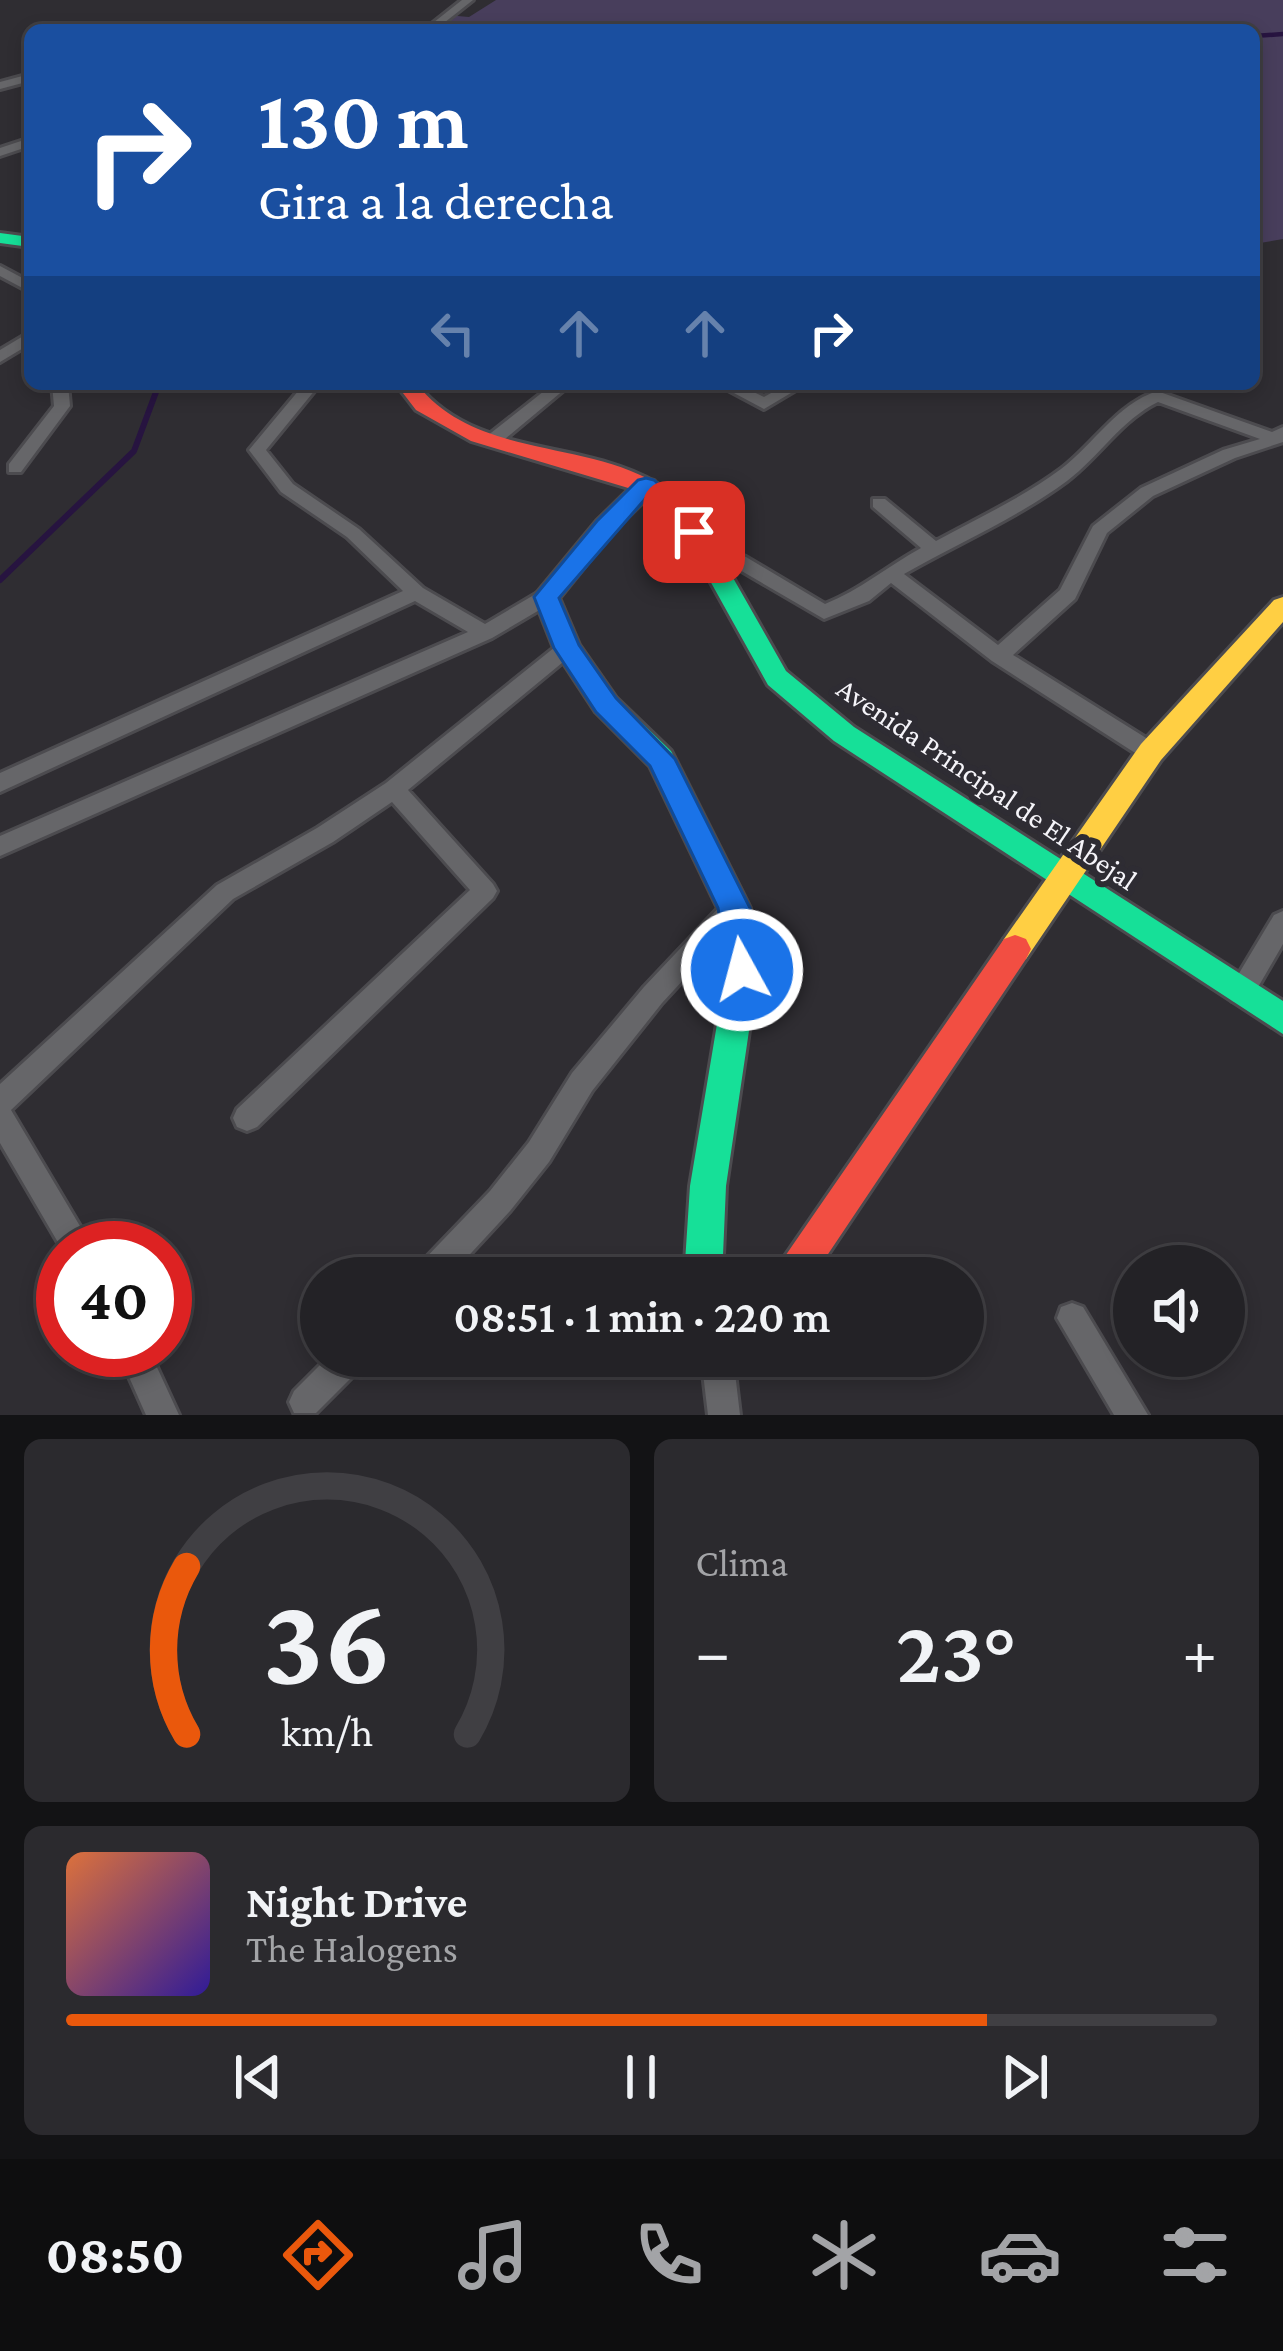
<!DOCTYPE html>
<html lang="es">
<meta charset="utf-8">
<style>
:root{--surface:#232226;--page:#2b2a2e;--text:#f1f3f6;--muted:#a3a4a7;--line:#403f43;--accent:#ea580c}
body{margin:0;font-family:"Crimson Pro",serif;background:var(--page);color:var(--text);height:100vh;display:flex;flex-direction:column;font-size:45px;white-space:nowrap}
*{box-sizing:border-box;margin:0}
p{font-size:39px;color:var(--muted)}
.icon{flex:none;width:66px;height:66px;fill:none;stroke:currentColor;stroke-width:2;stroke-linecap:round;stroke-linejoin:round}
.map{position:relative;height:1415px;overflow:hidden}
.side{display:flex;flex-direction:column;gap:24px;padding:24px;background:#131315;flex:1}
.side>*{flex:none}
.hud{position:absolute;left:24px;top:24px;width:1236px;height:366px;border-radius:18px;box-shadow:0 6px 18px #0003,0 0 0 3px var(--line);background:#1a4fa0;color:#fff;overflow:hidden}
.controls{position:absolute;left:1113px;top:1245px;display:grid;gap:24px}
.controls a{display:grid;place-items:center;width:132px;height:132px;border-radius:50%;background:var(--surface);box-shadow:0 6px 18px #0003,0 0 0 3px var(--line);font-size:60px}
.speed{position:absolute;left:36px;top:1221px;display:flex;gap:24px;font-size:60px;font-weight:700;text-align:center}
.speed>*{display:grid;place-content:center;width:156px;height:156px;border-radius:50%;background:var(--surface);box-shadow:0 6px 18px #0003,0 0 0 3px var(--line);line-height:1}
.speed .limit{border:18px solid #d22;background:#fff;color:#111}
.pin{position:absolute;display:grid;place-items:center;width:102px;height:102px;color:#fff;margin:-51px;border-radius:24px;box-shadow:0 6px 18px #0006}
.me{position:absolute;width:132px;margin:-66px;rotate:353deg;stroke-linejoin:round;filter:drop-shadow(0 0 9px #0008)}
.turn{display:flex;align-items:center;gap:42px;height:252px;padding:0 36px;font-size:54px}
.turn .icon{width:156px;height:156px;stroke-width:2.5}
.turn b{display:block;font-size:84px;line-height:102px}
.lanes{display:flex;align-items:center;height:114px;padding:0 36px;background:#0003;justify-content:center;gap:60px;direction:ltr}
.lanes .off{opacity:.35}
.big{font-size:90px;font-weight:600;line-height:1.1}
.side .tile{flex:1;display:flex;flex-direction:column;justify-content:center;gap:18px;min-width:0;padding:0 42px;border-radius:18px;background:var(--page)}
.side .dial{align-items:center;gap:0}
.dial svg{height:312px;overflow:visible;fill:none;stroke:var(--line);stroke-width:7;stroke-linecap:round;text-anchor:middle}
.dial text{fill:var(--text);stroke:none}
.song{display:flex;align-items:center;gap:36px}
.cover{width:144px;height:144px;border-radius:18px;background:linear-gradient(135deg,hsl(20 70% 55%),hsl(250 70% 35%))}
.played{height:12px;border-radius:6px;background:linear-gradient(90deg,var(--accent) 80%,var(--line) 80%)}
.keys{display:flex;justify-content:space-around;direction:ltr}
.heat{display:flex;justify-content:space-between;align-items:center;font-size:66px;direction:ltr}
.side .tiles{flex:1;display:grid;gap:24px;grid-template-columns:1fr 1fr}
.tile:last-child{grid-column:span 2}
.trip{position:absolute;left:300px;top:1257px;width:684px;height:120px;border-radius:60px;background:var(--surface);box-shadow:0 6px 18px #0003,0 0 0 3px var(--line);font-weight:600;line-height:120px;text-align:center}
.menu{display:flex;height:192px;justify-content:space-around;align-items:center;background:#0e0e0f;color:var(--muted)}
.menu .icon{width:84px;height:84px}
.menu .on{color:var(--accent)}
.menu b{font-size:54px;color:var(--text)}
.map>svg:first-child{display:block}
</style>
<div class="map">
<svg width="1283" height="1415" viewBox="0 0 1283 1415">
<rect width="100%" height="100%" fill="#2f2d32"/>
<!-- green -->
<path fill="#483e5c" d="M 496,0 L 1283,0 L 1283,239 L 1254,244 L 1254,30 L 429,30 L 446,15 L 469,17 Z"/>
<g fill="none" stroke-linecap="round" stroke-linejoin="round">
<!-- stream-far1 -->
<path stroke="#271440" stroke-width="4.5" d="M 1254,36 L 1283,34"/>
<!-- stream -->
<path stroke="#271440" stroke-width="6" d="M 0,580 L 134,451 L 159,384"/>
<defs>
<path id="street" d="M 462,0 L 473,0 L 435,30 L 424,30 Z
M 30,74 L 30,81 L 0,89 L 0,82 Z
M 30,138 L 30,146 L 0,156 L 0,148 Z
M 0,266 L 30,282 L 30,292 L 0,276 Z
M 30,332 L 30,344 L 0,362 L 0,350 Z
M 52,384 L 68,384 L 70,406 L 21,472 L 9,472 L 9,464 L 54,406 Z
M 304,384 L 320,384 L 266,450 L 293,484 L 359,529 L 423,588 L 485,624 L 539,592 L 553,592 L 556,597 L 553,602 L 492,638 L 0,856 L 0,836 L 468,632 L 415,601 L 0,792 L 0,773 L 403,591 L 347,537 L 281,492 L 249,450 Z
M 553,384 L 571,384 L 499,444 L 487,444 L 487,436 Z
M 717,384 L 737,384 L 764,397 L 787,384 L 806,384 L 764,409 Z
M 1157,391 L 1272,432 L 1283,427 L 1283,442 L 1235,458 L 1153,496 L 1107,533 L 1075,599 L 1013,655 L 1159,746 L 1162,752 L 1159,758 L 1143,758 L 992,661 L 891,583 L 869,601 L 824,619 L 733,566 L 695,554 L 693,550 L 702,544 L 746,557 L 825,604 C 860,590 888,566 921,548 L 873,507 L 873,499 L 885,499 L 936,541 C 978,518 1022,498 1061,469 C 1094,444 1116,405 1157,391 ZM 1158,402 L 1260,439 L 1223,450 L 1141,488 L 1093,526 L 1060,590 L 998,645 L 904,574 C 958,543 1017,518 1067,481 C 1099,457 1121,420 1158,402 Z
M 567,641 L 574,643 L 577,648 L 574,653 L 408,790 L 493,884 L 497,891 L 493,898 L 257,1127 L 247,1131 L 237,1127 L 233,1118 L 237,1109 L 470,890 L 392,802 L 333,842 L 233,899 L 11,1110 L 93,1248 L 63,1251 L 0,1143 L 0,1084 L 217,885 L 317,828 L 386,783 L 560,643 Z
M 734,898 L 743,901 L 746,908 L 743,915 L 662,1003 L 592,1091 L 549,1162 L 510,1211 L 448,1278 L 413,1278 L 417,1267 L 490,1191 L 529,1142 L 572,1073 L 644,987 L 725,901 Z
M 1283,911 L 1283,944 L 1250,1001 L 1241,1004 L 1232,1001 L 1228,993 L 1232,985 L 1274,915 Z
M 1072,1303 L 1083,1307 L 1148,1415 L 1114,1415 L 1057,1318 L 1061,1307 Z
M 117,1350 L 149,1350 L 179,1415 L 146,1415 Z
M 329,1356 L 367,1356 L 362,1367 L 316,1413 L 294,1413 L 289,1402 L 294,1391 Z
M 701,1356 L 733,1356 L 740,1415 L 708,1415 Z"/>
<path id="fast" d="M 0,233 L 30,237 L 30,247 L 0,243 Z
M 646,479 L 654,481 L 654,491 L 613,531 L 559,598 L 579,645 L 616,698 L 671,751 L 750,908 L 758,970 L 726,1186 L 722,1278 L 684,1278 L 690,1186 L 726,970 L 718,908 L 650,766 L 596,712 L 554,648 L 534,597 L 597,521 L 638,481 Z
M 711,553 L 720,555 L 786,671 L 854,727 L 1283,1001 L 1283,1034 L 834,741 L 768,685 L 699,561 Z"/>
<path id="slow" d="M 1283,597 L 1283,622 L 1161,760 L 1026,959 L 1015,963 L 1004,959 L 999,949 L 1004,939 L 1141,744 L 1274,600 Z"/>
<path id="jam" d="M 396,384 L 417,384 C 475,458 581,439 656,483 C 686,500 706,532 723,561 L 711,569 L 702,567 L 665,513 L 635,490 L 471,441 L 416,410 Z
M 1015,935 L 1026,939 L 1031,949 L 1026,959 L 812,1278 L 770,1278 L 1004,939 Z"/>
</defs>
<!-- street casing -->
<use href="#street" stroke="#4c4b4f" stroke-width="6"/>
<!-- fast casing -->
<use href="#fast" stroke="#4c4b4f" stroke-width="6"/>
<!-- slow casing -->
<use href="#slow" stroke="#4c4b4f" stroke-width="6"/>
<!-- jam casing -->
<use href="#jam" stroke="#4c4b4f" stroke-width="6"/>
<!-- street -->
<use href="#street" fill="#666669" fill-rule="evenodd"/>
<!-- fast -->
<use href="#fast" fill="#16e098" fill-rule="evenodd"/>
<!-- slow -->
<use href="#slow" fill="#ffcf43" fill-rule="evenodd"/>
<!-- jam -->
<use href="#jam" fill="#f24e42" fill-rule="evenodd"/>
</g>
<!-- route -->
<path fill="#1a73e8" stroke="#114b97" stroke-width="3" d="M 646,478 L 654,480 L 703,527 L 703,538 L 686,538 L 646,498 L 559,598 L 579,645 L 616,698 L 675,759 L 750,908 L 758,970 L 753,980 L 742,984 L 730,980 L 718,908 L 650,766 L 596,712 L 554,648 L 534,597 L 597,521 L 638,480 Z"/>
<g text-anchor="middle" stroke-width="12" stroke-linejoin="round" paint-order="stroke">
<!-- street labels -->
<g font-size="30" fill="#f5f4f9" stroke="#2e2c33">
<text transform="translate(987 784) rotate(34)" y="10">Avenida Principal de El Abejal</text>
</g>
</g>
</svg>
<div class="controls">
<a><svg class="icon" aria-label="sound" viewBox="0 0 24 24"><path d="M4 9h4l5-4v14l-5-4H4zM17 9q2 3 0 6"/></svg></a>
</div>
<div class="speed"><div class="limit">40</div></div>
<div class="pin" style="left:694px;top:532px;background:#d93025"><svg class="icon" aria-label="arrive" viewBox="0 0 24 24"><path d="M6 21V4h12l-3 4 3 4H6"/></svg></div>
<svg class="me" style="left:742px;top:970px" viewBox="-20 -20 40 40"><circle r="17" fill="#1a73e8" stroke="#fff" stroke-width="3"/><path d="M0-11L8 9 0 5-8 9z" fill="#fff"/></svg>
<div class="trip">08:51 · 1 min · 220 m</div>
<div class="hud">
<div class="turn"><svg class="icon" aria-label="right" viewBox="0 0 24 24"><path d="M7 20v-9h11M14 6l5 5-5 5"/></svg><div><b>130 m</b>Gira a la derecha</div></div>
<div class="lanes"><svg class="icon off" aria-label="left" viewBox="0 0 24 24"><path d="M17 20v-9H6M10 6l-5 5 5 5"/></svg><svg class="icon off" aria-label="ahead" viewBox="0 0 24 24"><path d="M12 20V5M6 11l6-6 6 6"/></svg><svg class="icon off" aria-label="ahead" viewBox="0 0 24 24"><path d="M12 20V5M6 11l6-6 6 6"/></svg><svg class="icon" aria-label="right" viewBox="0 0 24 24"><path d="M7 20v-9h11M14 6l5 5-5 5"/></svg></div>
</div>
</div>
<section class="side">
<div class="tiles">
<div class="tile dial"><svg viewBox="0 0 100 80">
<path d="M14 69A42 42 0 1 1 86 69"/>
<path d="M14 69A42 42 0 0 1 14 26" stroke="#ea580c"/>
<text x="50" y="56" font-size="32" font-weight="700">36</text>
<text x="50" y="72" font-size="11">km/h</text>
</svg></div>
<div class="tile"><p>Clima</p>
<div class="heat"><a>−</a><b class="big">23°</b><a>+</a></div>
</div>
<div class="tile">
<div class="song"><i class="cover"></i><div><b>Night Drive</b><p>The Halogens</p></div></div>
<div class="played"></div>
<div class="keys"><svg class="icon" aria-label="previous" viewBox="0 0 24 24"><path d="M18 5L8 12l10 7zM5 5v14"/></svg><svg class="icon" aria-label="pause" viewBox="0 0 24 24"><path d="M8 5v14M16 5v14"/></svg><svg class="icon" aria-label="next" viewBox="0 0 24 24"><path d="M6 5l10 7-10 7zM19 5v14"/></svg></div>
</div>
</div>
</section>
<nav class="menu">
<b>08:50</b>
<svg class="icon on" aria-label="directions" viewBox="0 0 24 24"><path d="M12 3l9 9-9 9-9-9zM9 14v-3h6M13 9l2 2-2 2"/></svg>
<svg class="icon" aria-label="music" viewBox="0 0 24 24"><path d="M9 18V5l10-2v13"/><circle cx="6" cy="18" r="3"/><circle cx="16" cy="16" r="3"/></svg>
<svg class="icon" aria-label="phone" viewBox="0 0 24 24"><path d="M5 4h4l2 5-3 2q2 4 5 5l2-3 5 2v4C11 20 4 13 5 4z"/></svg>
<svg class="icon" aria-label="climate" viewBox="0 0 24 24"><path d="M12 3v18M4 7l16 10M4 17L20 7"/></svg>
<svg class="icon" aria-label="car" viewBox="0 0 24 24"><path d="M5 17H2v-5l4-1 3-4h7l3 4 3 1v5h-3M9 17h6M6 11h13"/><circle cx="7" cy="17" r="2"/><circle cx="17" cy="17" r="2"/></svg>
<svg class="icon" aria-label="filters" viewBox="0 0 24 24"><path d="M4 7h16M4 17h16"/><circle cx="9" cy="7" r="2"/><circle cx="15" cy="17" r="2"/></svg>
</nav>
